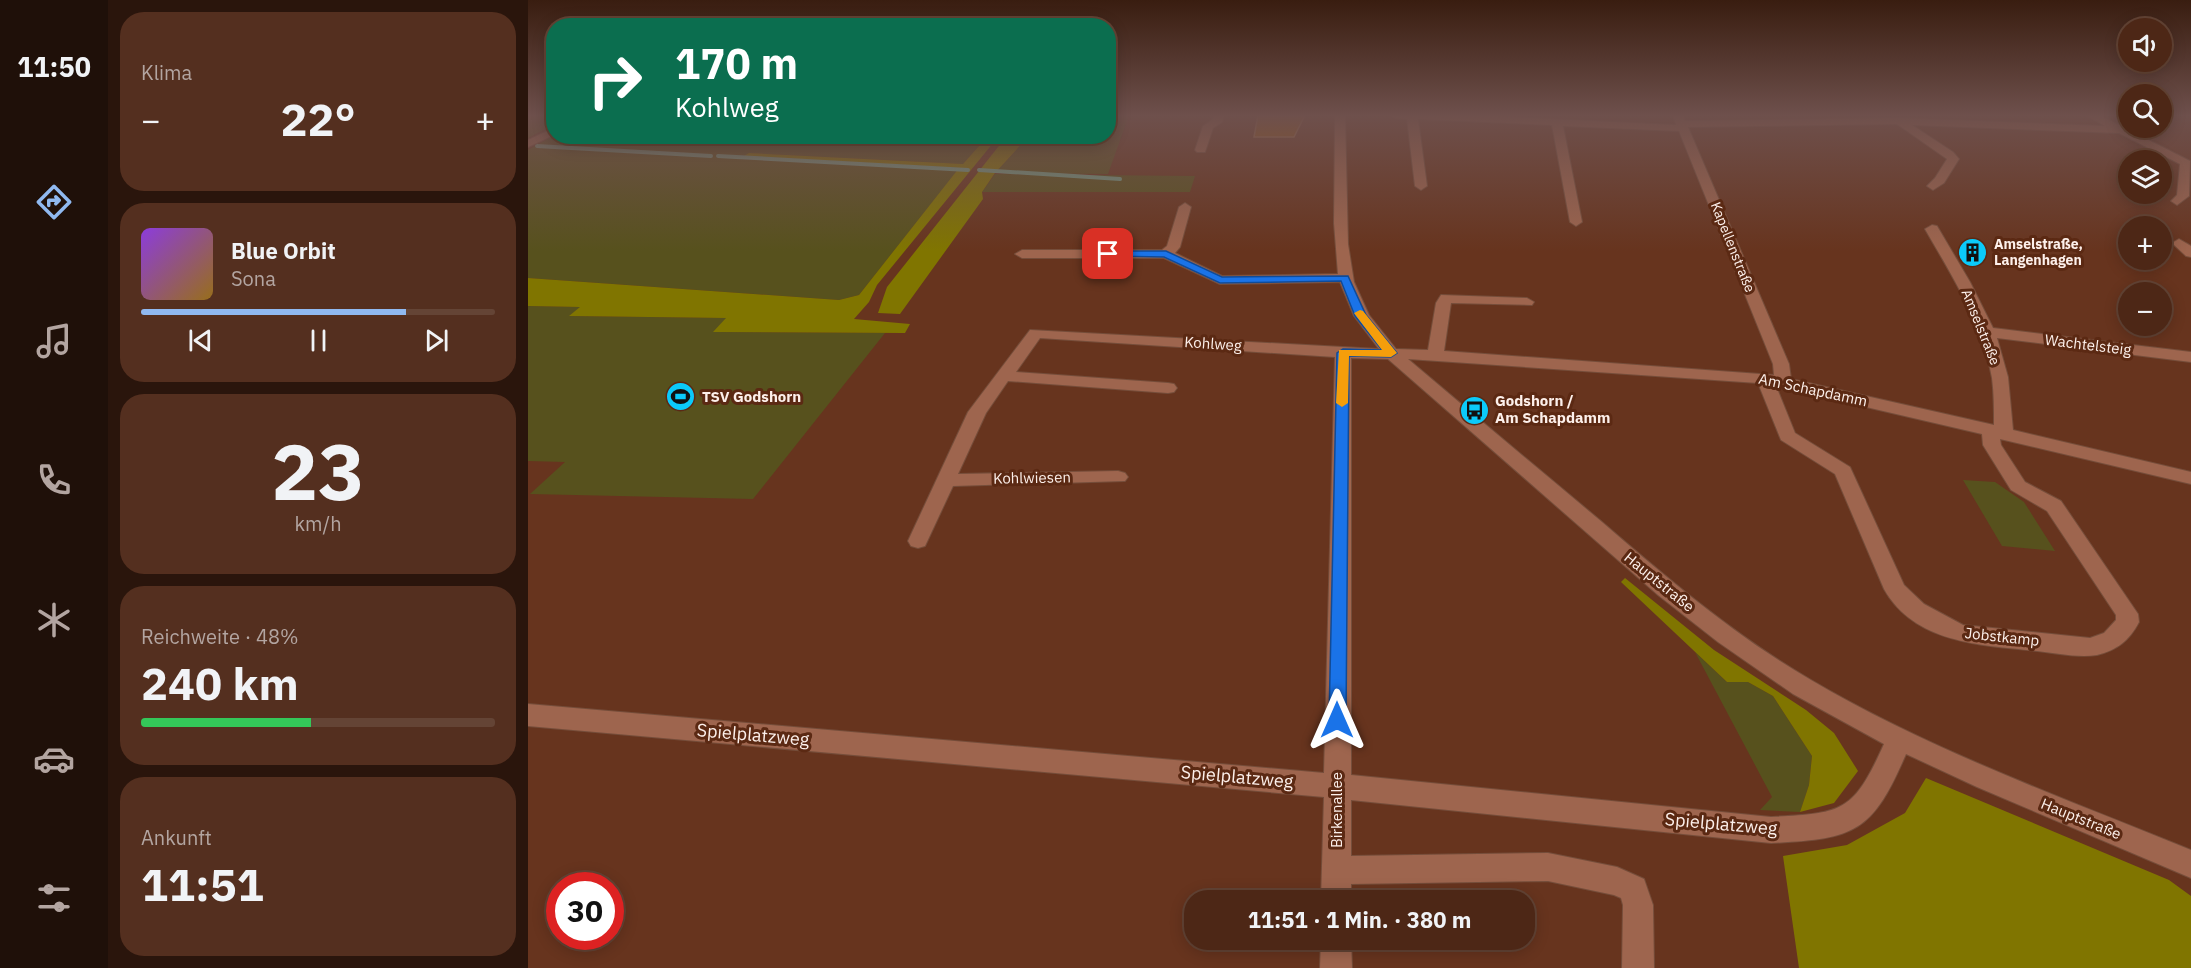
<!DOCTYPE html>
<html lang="de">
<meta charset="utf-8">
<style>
:root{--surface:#4d2716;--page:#542f1f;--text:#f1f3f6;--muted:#b3a5a1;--line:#644435;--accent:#90b9f0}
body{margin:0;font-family:"IBM Plex Sans",sans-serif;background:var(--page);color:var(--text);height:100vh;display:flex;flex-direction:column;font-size:22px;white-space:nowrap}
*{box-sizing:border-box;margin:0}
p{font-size:20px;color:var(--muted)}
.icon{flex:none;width:33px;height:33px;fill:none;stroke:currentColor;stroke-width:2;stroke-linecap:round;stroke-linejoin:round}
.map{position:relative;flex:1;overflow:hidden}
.side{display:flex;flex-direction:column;gap:12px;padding:12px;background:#2a150c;width:420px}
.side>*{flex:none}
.guide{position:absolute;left:18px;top:18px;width:570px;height:126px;border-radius:24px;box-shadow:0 3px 15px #0003,0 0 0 2px var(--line);background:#0b6e4f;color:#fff;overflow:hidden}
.fabs{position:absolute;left:1590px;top:18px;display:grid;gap:12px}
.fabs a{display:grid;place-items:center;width:54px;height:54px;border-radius:50%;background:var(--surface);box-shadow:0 3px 15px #0003,0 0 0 2px var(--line);font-size:30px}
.speed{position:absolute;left:18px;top:872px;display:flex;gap:12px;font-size:30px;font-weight:700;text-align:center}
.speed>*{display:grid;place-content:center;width:78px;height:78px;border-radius:50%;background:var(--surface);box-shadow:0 3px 15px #0003,0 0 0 2px var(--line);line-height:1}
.speed .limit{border:9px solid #d22;background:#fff;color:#111}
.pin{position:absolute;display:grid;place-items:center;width:51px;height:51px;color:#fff;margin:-26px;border-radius:12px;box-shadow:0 3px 9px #0006}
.me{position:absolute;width:66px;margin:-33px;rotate:0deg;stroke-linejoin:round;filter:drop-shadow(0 0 4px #0008)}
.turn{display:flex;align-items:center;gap:21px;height:126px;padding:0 30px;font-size:27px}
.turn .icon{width:78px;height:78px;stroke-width:2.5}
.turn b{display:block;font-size:42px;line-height:51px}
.big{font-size:45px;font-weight:700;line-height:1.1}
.side .card{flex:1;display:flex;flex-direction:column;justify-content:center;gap:9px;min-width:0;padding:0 21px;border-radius:24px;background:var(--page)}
.side .dial{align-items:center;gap:0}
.dial b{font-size:78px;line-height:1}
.song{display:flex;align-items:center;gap:18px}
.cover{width:72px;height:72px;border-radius:9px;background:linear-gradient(135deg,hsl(270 70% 55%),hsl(40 70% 35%))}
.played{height:6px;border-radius:3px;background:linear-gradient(90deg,var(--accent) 75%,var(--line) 75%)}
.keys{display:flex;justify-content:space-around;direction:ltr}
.heat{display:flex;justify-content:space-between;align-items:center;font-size:33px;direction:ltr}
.charge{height:9px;border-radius:4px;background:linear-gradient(90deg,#34c759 48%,var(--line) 0)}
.trip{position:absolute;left:656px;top:890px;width:351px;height:60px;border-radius:24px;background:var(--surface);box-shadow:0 3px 15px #0003,0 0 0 2px var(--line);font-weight:700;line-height:60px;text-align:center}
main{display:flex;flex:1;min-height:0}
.tabs{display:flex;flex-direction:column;width:108px;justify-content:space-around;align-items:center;background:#1f1009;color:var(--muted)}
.tabs .icon{width:42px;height:42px}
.tabs .selected{color:var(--accent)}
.tabs b{font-size:27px;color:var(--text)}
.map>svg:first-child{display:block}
</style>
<main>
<nav class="tabs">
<b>11:50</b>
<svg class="icon selected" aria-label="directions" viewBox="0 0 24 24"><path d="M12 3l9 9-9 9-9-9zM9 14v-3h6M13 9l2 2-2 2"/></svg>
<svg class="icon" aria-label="music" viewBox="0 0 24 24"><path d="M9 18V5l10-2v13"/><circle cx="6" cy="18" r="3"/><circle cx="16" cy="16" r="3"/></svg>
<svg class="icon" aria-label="phone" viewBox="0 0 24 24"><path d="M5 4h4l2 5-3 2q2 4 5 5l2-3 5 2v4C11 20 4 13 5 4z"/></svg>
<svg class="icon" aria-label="climate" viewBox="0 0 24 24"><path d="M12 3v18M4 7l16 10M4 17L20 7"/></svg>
<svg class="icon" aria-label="car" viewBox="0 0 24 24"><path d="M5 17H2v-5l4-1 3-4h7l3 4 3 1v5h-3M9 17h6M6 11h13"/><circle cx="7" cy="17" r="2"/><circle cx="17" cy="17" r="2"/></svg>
<svg class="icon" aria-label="filters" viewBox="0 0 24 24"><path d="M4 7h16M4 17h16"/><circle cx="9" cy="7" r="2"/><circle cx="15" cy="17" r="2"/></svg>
</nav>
<section class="side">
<div class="card"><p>Klima</p>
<div class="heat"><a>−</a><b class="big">22°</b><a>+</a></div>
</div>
<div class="card">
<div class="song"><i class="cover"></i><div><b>Blue Orbit</b><p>Sona</p></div></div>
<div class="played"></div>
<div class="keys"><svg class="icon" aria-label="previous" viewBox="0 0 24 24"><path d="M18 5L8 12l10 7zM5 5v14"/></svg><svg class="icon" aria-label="pause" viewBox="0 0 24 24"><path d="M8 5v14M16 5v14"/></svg><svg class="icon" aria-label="next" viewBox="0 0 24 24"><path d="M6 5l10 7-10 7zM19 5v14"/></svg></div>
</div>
<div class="card dial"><b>23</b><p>km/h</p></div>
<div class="card"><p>Reichweite · 48%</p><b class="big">240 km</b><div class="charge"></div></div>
<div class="card"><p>Ankunft</p><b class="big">11:51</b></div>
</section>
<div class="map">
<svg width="1663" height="968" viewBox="0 0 1663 968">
<rect width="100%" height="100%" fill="#67341e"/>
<!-- green -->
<path fill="#57511d" d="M 0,115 L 25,115 L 25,125 L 0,138 Z
M 581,115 L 601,115 L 580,174 L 467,173 L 500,137 L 580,136 Z
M 25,136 L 459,137 L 435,164 L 221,153 L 212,159 L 429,171 L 331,295 L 311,300 L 0,278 L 0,150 Z
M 467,174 L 667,176 L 662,192 L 454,192 Z
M 0,306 L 53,307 L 42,316 L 199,318 L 186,332 L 357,333 L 225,499 L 2,494 L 37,462 L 0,461 Z
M 1435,480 L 1467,482 L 1496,502 L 1527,551 L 1474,546 Z
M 1167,652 L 1199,682 L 1220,682 L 1245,696 L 1284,756 L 1281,785 L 1272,812 L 1232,810 L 1244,797 Z"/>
<!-- forest -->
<path fill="#807500" d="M 459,137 L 470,137 L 349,285 L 341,302 L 326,319 L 382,324 L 377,333 L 185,332 L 198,318 L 41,316 L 52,307 L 0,306 L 0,278 L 311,300 L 331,295 L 431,168 L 216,156 L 221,153 L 435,164 Z
M 478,137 L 500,137 L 467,173 L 454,192 L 455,199 L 372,314 L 350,313 L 359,287 Z
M 1097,578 L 1186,650 L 1278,710 L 1306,733 L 1330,771 L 1306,803 L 1272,812 L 1281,785 L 1284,756 L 1245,696 L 1220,682 L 1199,682 L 1093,582 Z
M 1398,778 L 1641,880 L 1663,896 L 1663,968 L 1271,968 L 1255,856 L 1319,845 L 1377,813 Z"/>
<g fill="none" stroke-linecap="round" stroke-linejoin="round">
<!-- stream -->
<path stroke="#6f9d87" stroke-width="4" d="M 9,146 L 183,156
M 190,156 L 440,170
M 451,170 L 592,179"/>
</g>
<!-- building -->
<path fill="#985704" stroke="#a87a4f" stroke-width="1.5" d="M 730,115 L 777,115 L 766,137 L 726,137 Z"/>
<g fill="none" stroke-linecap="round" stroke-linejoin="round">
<defs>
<path id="minor" d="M 686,115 L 696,115 L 694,122 L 685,128 L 677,152 L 669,152 L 667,150 L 675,126 L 684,120 Z
M 807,115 L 817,115 L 820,244 L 826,282 L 841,315 L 868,349 L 900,350 L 908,303 L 913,295 L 999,298 L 1006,302 L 1004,305 L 923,303 L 916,351 L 1246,375 L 1245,364 L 1151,131 L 1035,126 L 1054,222 L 1048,226 L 1042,222 L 1024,125 L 890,119 L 899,186 L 893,190 L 887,186 L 879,119 L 867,118 L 862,115 L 940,115 L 1148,125 L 1145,115 L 1155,115 L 1157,121 L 1371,118 L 1577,126 L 1558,115 L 1571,115 L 1662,161 L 1661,196 L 1649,205 L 1643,201 L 1649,195 L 1652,164 L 1591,133 L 1384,125 L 1425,152 L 1431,159 L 1416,183 L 1405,190 L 1399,186 L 1407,178 L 1419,159 L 1369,124 L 1160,127 L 1261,364 L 1263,379 L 1466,425 C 1466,409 1466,393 1464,378 C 1455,324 1424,276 1397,229 L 1404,225 L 1409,226 L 1442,282 L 1465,328 L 1663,352 L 1663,362 L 1469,338 L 1480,377 L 1485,430 L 1663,472 L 1663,484 L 1472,439 L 1473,445 L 1497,482 L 1533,501 L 1610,614 L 1611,622 C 1601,641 1589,650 1569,655 C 1550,658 1528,653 1509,651 C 1454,645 1387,644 1356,589 L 1307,474 L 1253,440 L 1230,383 L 880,359 C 945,414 1009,468 1074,522 C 1140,579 1207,636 1283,680 C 1402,750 1535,798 1663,850 L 1663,878 L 1449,787 L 1378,754 C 1344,833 1327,839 1243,843 L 823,800 L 823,856 L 1020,853 L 1089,867 L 1116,879 L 1125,905 L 1126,968 L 1094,968 L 1095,905 L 1093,898 L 1086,895 L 1020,881 L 823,884 L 823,900 L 793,900 L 796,797 L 0,726 L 0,704 L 796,773 L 807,357 L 512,338 L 488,372 L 640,383 L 646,384 L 649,388 L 646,392 L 640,393 L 480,381 L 458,413 L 430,474 L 590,471 L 597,473 L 600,477 L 597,481 L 425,486 L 397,546 L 390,548 L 383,546 L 380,541 L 440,412 L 502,330 L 851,349 L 826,316 L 812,282 L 692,284 L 636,258 L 494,258 L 487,254 L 494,250 L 634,250 L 639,246 L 651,207 L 657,203 L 663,207 L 652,247 L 647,253 L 694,276 L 810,274 L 806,223 ZM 823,358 L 860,359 L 1130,595 L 1190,642 L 1265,694 L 1356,744 C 1325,813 1315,813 1243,817 L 823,775 ZM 1248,386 L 1454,434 L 1455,445 L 1483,490 L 1519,511 L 1588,615 L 1588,620 L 1576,633 L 1562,638 L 1435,625 L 1396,604 L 1376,585 L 1322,467 L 1267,433 Z
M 26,128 L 26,135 L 0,147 L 0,140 Z
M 1651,239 L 1663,246 L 1663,257 L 1658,256 L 1644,243 Z
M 793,939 L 823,939 L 824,968 L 792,968 Z"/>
</defs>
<!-- minor casing -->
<use href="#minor" stroke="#754d3a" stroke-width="2"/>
<!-- minor -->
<use href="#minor" fill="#9e654e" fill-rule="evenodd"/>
</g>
<!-- sky -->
<linearGradient id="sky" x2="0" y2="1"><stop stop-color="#391d10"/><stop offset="0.46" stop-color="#6e504c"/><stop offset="1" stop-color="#6e504c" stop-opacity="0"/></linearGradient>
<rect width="1663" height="251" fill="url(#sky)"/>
<!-- route -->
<path fill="#1a73e8" stroke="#114b97" stroke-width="1.5" d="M 580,251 L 638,251 L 694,277 L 820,276 L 838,315 L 869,353 L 863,357 L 821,356 L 818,720 L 816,725 L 809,727 L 803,725 L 801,720 L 809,353 L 815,349 L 854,350 L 827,316 L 813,281 L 692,283 L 636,257 L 577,256 L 577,252 Z"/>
<!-- slow -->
<path fill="#f59e0b" d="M 832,310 L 835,311 L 869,353 L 863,357 L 821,356 L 820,403 L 814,407 L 808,403 L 811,350 L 854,350 L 826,313 Z"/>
<!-- icons -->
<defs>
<symbol id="building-disc" viewBox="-11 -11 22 22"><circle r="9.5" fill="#0bcafa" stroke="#5b2913"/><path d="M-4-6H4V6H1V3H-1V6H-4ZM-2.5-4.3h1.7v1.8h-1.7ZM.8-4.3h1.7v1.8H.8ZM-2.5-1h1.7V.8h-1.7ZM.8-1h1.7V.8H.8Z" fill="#111"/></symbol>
<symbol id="stadium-disc" viewBox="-11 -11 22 22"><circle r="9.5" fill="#0bcafa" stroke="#5b2913"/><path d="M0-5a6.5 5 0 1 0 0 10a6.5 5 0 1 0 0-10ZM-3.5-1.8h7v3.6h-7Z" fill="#111"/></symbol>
<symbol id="bus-disc" viewBox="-11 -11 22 22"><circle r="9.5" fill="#0bcafa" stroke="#5b2913"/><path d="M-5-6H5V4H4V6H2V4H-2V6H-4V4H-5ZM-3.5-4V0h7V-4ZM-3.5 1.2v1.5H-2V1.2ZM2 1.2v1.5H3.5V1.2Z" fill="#111"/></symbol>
</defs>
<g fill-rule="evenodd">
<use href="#building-disc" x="1428" y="236" width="33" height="33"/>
<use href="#stadium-disc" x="136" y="380" width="33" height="33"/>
<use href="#bus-disc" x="930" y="394" width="33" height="33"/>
</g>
<g text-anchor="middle" stroke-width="6" stroke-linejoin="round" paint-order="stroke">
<!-- far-poi labels -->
<g font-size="14" font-weight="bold" fill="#fdf0eb" stroke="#5b2913" text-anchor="start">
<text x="1466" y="249">Amselstraße,<tspan x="1466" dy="16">Langenhagen</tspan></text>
</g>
<!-- far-street labels -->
<g font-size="14" fill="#fdf0eb" stroke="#5b2913">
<text transform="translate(1205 247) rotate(68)" y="5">Kapellenstraße</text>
<text transform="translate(1453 327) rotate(68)" y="5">Amselstraße</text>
</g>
<!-- street labels -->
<g font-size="15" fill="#fdf0eb" stroke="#5b2913">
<text transform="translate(685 344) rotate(4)" y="5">Kohlweg</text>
<text transform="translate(1560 345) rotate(7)" y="5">Wachtelsteig</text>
<text transform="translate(1285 390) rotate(12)" y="5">Am Schapdamm</text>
<text transform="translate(504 478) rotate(-1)" y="5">Kohlwiesen</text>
<text transform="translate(1131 582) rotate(39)" y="5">Hauptstraße</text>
<text transform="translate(1474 637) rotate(6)" y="5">Jobstkamp</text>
<text transform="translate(809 810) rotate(-90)" y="5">Birkenallee</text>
<text transform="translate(1553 819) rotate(22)" y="5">Hauptstraße</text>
</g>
<!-- poi labels -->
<g font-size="15" font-weight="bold" fill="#fdf0eb" stroke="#5b2913" text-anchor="start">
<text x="174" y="402">TSV Godshorn</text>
<text x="967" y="406">Godshorn /<tspan x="967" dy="17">Am Schapdamm</tspan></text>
</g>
<!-- near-street labels -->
<g font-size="18" fill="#fdf0eb" stroke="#5b2913">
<text transform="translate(225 735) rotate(5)" y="6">Spielplatzweg</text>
<text transform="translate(709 777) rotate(5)" y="6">Spielplatzweg</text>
<text transform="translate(1193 824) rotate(5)" y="6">Spielplatzweg</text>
</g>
</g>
</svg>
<div class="fabs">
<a><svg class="icon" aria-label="sound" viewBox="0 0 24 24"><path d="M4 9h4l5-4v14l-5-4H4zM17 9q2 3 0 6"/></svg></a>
<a><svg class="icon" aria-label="search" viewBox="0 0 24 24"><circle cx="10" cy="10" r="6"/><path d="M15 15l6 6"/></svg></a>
<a><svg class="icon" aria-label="layers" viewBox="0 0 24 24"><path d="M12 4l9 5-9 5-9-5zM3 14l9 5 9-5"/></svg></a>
<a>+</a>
<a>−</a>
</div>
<div class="speed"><div class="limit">30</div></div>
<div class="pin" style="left:580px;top:254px;background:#d93025"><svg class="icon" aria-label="arrive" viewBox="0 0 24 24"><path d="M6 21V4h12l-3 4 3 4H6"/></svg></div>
<svg class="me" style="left:809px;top:720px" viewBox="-20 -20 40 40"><path d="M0-17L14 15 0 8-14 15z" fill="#1a73e8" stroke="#fff" stroke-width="4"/></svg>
<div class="trip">11:51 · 1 Min. · 380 m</div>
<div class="guide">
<div class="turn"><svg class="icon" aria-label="right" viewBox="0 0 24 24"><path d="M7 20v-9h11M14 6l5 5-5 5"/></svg><div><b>170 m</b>Kohlweg</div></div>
</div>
</div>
</main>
